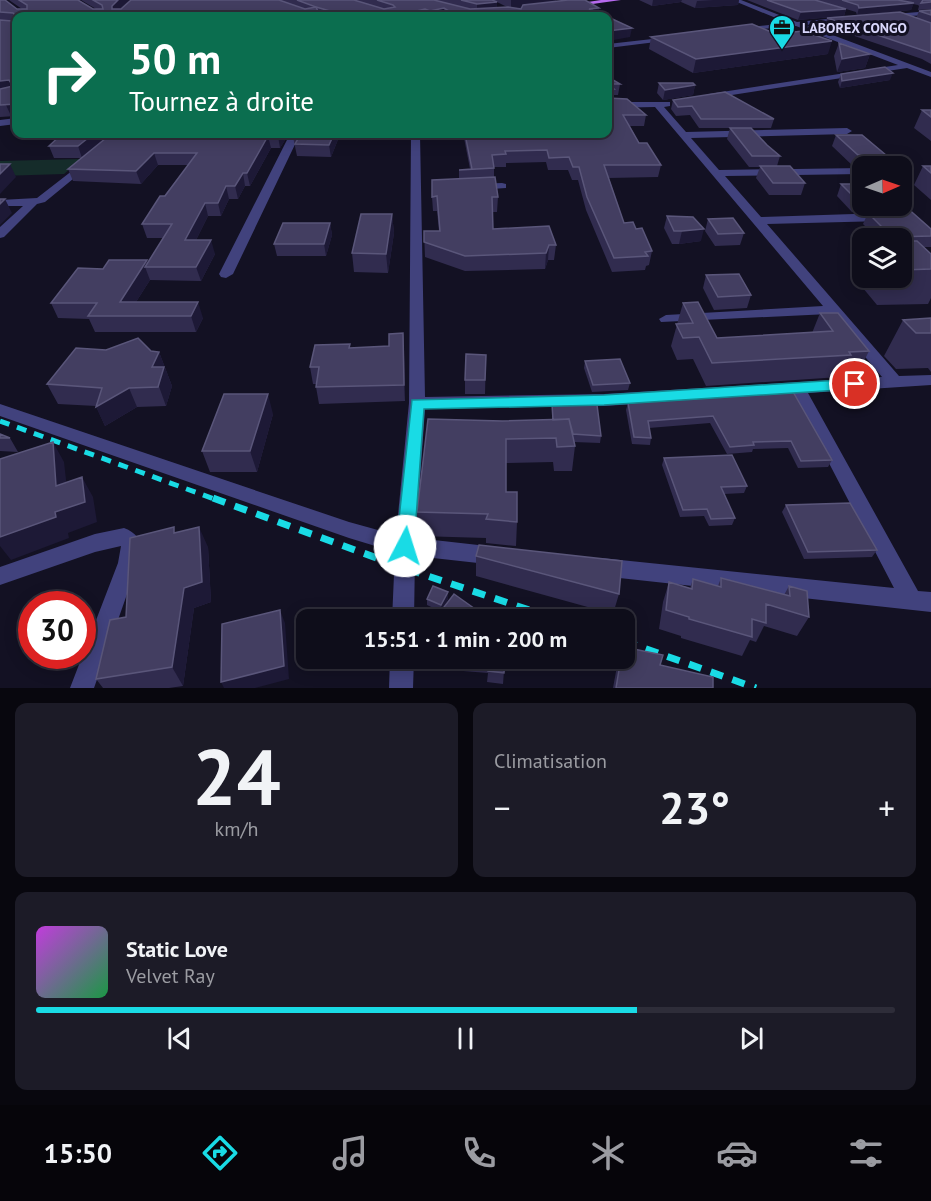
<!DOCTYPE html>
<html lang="fr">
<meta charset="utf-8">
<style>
:root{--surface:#0e0d1a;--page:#1c1b27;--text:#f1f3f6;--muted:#9b9ca2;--line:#2e2d39;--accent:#19dbe5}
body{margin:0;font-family:"PT Sans",sans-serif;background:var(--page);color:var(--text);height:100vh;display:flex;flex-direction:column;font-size:22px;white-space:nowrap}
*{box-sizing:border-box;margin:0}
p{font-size:20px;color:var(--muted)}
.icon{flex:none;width:33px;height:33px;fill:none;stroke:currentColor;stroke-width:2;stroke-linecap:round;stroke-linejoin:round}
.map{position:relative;height:688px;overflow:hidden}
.sheet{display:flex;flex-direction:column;gap:15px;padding:15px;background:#08070e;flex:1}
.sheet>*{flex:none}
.top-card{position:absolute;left:12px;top:12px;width:600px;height:126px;border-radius:12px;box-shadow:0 3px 15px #0003,0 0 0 2px var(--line);background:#0b6e4f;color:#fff;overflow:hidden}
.needle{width:39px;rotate:88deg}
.fabs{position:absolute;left:852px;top:156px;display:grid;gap:12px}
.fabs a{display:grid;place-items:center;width:60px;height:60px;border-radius:12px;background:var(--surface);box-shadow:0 3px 15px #0003,0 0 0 2px var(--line);font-size:30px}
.speed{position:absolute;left:18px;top:591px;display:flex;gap:12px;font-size:30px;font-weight:700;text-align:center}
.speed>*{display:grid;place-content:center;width:78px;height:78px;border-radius:50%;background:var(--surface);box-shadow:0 3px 15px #0003,0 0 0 2px var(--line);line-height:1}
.speed .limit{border:9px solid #d22;background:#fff;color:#111}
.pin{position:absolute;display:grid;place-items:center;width:51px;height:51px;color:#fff;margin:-26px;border:3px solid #fff;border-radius:50%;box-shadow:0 2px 6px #0007}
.me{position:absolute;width:66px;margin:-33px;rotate:5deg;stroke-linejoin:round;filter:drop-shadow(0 0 4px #0008)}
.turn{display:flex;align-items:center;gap:21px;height:126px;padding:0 18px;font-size:27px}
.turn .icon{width:78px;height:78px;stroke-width:2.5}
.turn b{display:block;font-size:42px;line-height:51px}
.big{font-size:45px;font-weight:700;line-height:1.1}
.sheet .tile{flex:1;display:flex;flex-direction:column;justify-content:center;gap:9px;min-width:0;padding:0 21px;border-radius:12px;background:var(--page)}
.sheet .dial{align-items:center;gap:0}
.dial b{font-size:78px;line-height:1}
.song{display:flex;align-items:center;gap:18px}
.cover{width:72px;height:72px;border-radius:9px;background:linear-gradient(135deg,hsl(290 70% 55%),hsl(140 70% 35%))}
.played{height:6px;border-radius:3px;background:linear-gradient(90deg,var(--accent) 70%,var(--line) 70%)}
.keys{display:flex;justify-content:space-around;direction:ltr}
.heat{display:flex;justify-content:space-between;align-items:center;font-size:33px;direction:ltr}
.sheet .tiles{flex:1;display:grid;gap:15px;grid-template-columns:1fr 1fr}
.tile:last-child{grid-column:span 2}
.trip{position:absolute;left:296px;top:609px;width:339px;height:60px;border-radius:12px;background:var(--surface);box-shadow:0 3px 15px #0003,0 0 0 2px var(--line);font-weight:700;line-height:60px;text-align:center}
.tab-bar{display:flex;height:96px;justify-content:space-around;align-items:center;background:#06050a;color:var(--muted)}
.tab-bar .icon{width:42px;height:42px}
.tab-bar .selected{color:var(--accent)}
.tab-bar b{font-size:27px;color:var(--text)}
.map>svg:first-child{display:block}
</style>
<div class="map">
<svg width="931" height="688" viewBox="0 0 931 688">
<rect width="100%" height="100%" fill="#131123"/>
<!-- green -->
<path fill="#152c2a" d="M 81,159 L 64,174 L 0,176 L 0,161 Z"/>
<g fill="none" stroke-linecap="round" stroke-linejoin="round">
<!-- minor -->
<path fill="#41427d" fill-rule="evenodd" d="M 732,0 L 741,0 L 797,22 L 848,17 L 846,20 L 806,25 L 931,72 L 931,77 L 907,68 L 706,99 L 705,97 L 709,94 L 898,65 L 796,26 L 740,31 L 742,28 L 788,23 Z
M 931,11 L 931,15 L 885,17 L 882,15 Z
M 670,37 L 672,40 L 608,48 L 608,44 Z
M 608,102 L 670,102 L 670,106 L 664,107 L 686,132 L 847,128 L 852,131 L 847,134 L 691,138 L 719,170 L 862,168 L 862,174 L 725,176 L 761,217 L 884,213 L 890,217 L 884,221 L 767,224 L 899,376 L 931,375 L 931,385 L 808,393 L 918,591 L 931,592 L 931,612 L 601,576 L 594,574 L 591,567 L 594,560 L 601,558 L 894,588 L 793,394 L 604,406 L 425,409 L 416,538 L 496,547 L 503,550 L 506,556 L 503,562 L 496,565 L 415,556 L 414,620 L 392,620 L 395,552 L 349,538 L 0,416 L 0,404 L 349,522 L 396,535 L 409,403 L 411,134 L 420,134 L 425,397 L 604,394 L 882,377 L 829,314 L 661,322 L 659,319 L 666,315 L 823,306 L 655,107 L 608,108 Z
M 16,118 L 16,124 L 0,126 L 0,120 Z
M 290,134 L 300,134 L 233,274 L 226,278 L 221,277 L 219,274 Z
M 86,160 L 91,163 L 90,165 L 45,202 L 37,204 L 4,237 L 0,238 L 0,227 L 23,206 L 0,206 L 0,200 L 37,198 Z
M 502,183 L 506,184 L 506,188 L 476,190 L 471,187 L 476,184 Z
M 124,528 C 142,535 143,546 138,563 L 94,688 L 70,688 L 118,563 L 121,546 L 95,552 L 0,585 L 0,567 L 95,534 Z
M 390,658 L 414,658 L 413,688 L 389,688 Z"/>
<!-- major -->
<path fill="#b76aef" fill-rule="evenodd" d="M 601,0 L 621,0 L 571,7 L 568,5 Z"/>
<!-- rail-far1 -->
<path stroke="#19dbe5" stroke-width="5" stroke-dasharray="10 8" stroke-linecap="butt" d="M 0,421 L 217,500"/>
<!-- rail -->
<path stroke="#19dbe5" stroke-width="7" stroke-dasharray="13 10" stroke-linecap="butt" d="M 213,498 L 404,568 L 559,620
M 624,641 L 756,688"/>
</g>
<!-- wall -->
<path fill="#312c4f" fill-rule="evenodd" d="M 0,0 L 17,9 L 22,9 L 9,0 L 78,0 L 93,9 L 96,9 L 81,0 L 129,0 L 120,9 L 131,0 L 556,0 L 555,2 L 599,8 L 598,13 L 606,16 L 16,16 L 16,116 L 0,117 ZM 497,2 L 507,7 L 497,8 Z
M 639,0 L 739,0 L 738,5 L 695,8 L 681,2 L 652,6 Z
M 747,0 L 931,0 L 931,9 L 918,10 L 919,6 L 918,5 L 913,4 L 911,10 L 857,15 L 856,12 L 846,9 L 844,16 L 798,20 Z
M 931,10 L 931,64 L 922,59 L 825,26 L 827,18 L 916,18 L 919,11 Z
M 776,34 L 828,54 L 693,73 L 649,49 L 651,37 Z
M 839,43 L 870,54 L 865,68 L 837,72 L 834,56 Z
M 841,74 L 890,80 L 840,88 L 838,82 Z
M 608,77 L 620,84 L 618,95 L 613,95 L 612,99 L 646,115 L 644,126 L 630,126 L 639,143 L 661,165 L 658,177 L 609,178 L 624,223 L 636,229 L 652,251 L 649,265 L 646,266 L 645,270 L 612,272 L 586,210 L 578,180 L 572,180 L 568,170 L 548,170 L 546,162 L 506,163 L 506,167 L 494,167 L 494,177 L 498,197 L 497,212 L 492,212 L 493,229 L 556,245 L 554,260 L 548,260 L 545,269 L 465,271 L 425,257 L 424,231 L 439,231 L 437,211 L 433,211 L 432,197 L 459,179 L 459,170 L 470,169 L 464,138 L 424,139 L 421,134 L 608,134 Z
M 659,83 L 695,85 L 693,95 L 663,100 L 657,93 Z
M 673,100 L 774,119 L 771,128 L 751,128 L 767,145 L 780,156 L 777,166 L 805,183 L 801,195 L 769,195 L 756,178 L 760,167 L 749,167 L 727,139 L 730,128 L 740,128 L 699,128 L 690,115 L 676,116 L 671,109 Z
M 922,110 L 931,110 L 931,141 L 914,128 Z
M 19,134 L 289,134 L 280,148 L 271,148 L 250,186 L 245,186 L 238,199 L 229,199 L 221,216 L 208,216 L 196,240 L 215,254 L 201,281 L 150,280 L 136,302 L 203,318 L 196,332 L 95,332 L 89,319 L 58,318 L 51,303 L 103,269 L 148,262 L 163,238 L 147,238 L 142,224 L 188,165 L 158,165 L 141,184 L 73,181 L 68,169 L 81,158 L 54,158 L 49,146 L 56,139 L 22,140 Z
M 295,134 L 409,134 L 409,139 L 382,139 L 382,135 L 339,137 L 331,157 L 297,156 L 293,137 Z
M 836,135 L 899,166 L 853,166 L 832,146 Z
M 923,166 L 931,166 L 931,200 L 914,185 Z
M 860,182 L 862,182 L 862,206 L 898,206 L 895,212 L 931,229 L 931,247 L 924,247 L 931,254 L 931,298 L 928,304 L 877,305 L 853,276 L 862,253 L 862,278 L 902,278 L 902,238 L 877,238 L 863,224 L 868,213 L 881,212 L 852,212 L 837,196 L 841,184 L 860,184 Z
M 392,214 L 394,233 L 388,273 L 354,272 L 352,253 Z
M 667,216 L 701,241 L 679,244 L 672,244 L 664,228 Z
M 708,219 L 744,233 L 740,245 L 715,246 L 705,231 Z
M 330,223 L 332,235 L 326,256 L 277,256 L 274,244 Z
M 706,275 L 751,295 L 747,308 L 714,310 L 703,288 Z
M 683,303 L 717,338 L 812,333 L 820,313 L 869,351 L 858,373 L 841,375 L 840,377 L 706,386 L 693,359 L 677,360 L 671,346 Z
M 931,318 L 931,372 L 928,368 L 896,369 L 884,356 L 903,320 Z
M 403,333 L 404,349 L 405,401 L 319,404 L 316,387 L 317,384 L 313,384 L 310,367 L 350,344 L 350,348 L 389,346 Z
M 106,350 L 151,351 L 159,352 L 172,386 L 166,406 L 137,407 L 105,426 L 96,406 L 58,404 L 47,384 Z
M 486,355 L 485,394 L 465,394 L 465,380 Z
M 585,361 L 630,383 L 628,390 L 592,392 L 584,368 Z
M 792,390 L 832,460 L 828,467 L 798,468 L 788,448 L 753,449 L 752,452 L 727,454 L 710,423 L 649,428 L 651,438 L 650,445 L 632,444 L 626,410 L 628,403 Z
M 552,404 L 601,436 L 600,443 L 574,442 L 575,446 L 572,471 L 554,471 L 553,462 L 506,463 L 506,492 L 517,522 L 516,546 L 486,543 L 486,538 L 418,536 L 417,512 L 502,421 L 552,420 Z
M 273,414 L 257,472 L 210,472 L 202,451 Z
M 0,434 L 10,438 L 18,452 L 0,451 Z
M 664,458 L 747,486 L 744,493 L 724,494 L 735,518 L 732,525 L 709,526 L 704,516 L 680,517 L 662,465 Z
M 786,505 L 877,550 L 872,557 L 804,559 L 782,512 Z
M 177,533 L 208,547 L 211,602 L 194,608 L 183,686 L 169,688 L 103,688 L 96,679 L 126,617 Z
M 476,556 L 619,594 L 613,614 L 476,576 Z
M 721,578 L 784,595 L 789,586 L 809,617 L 797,636 L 764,626 L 756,642 L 750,640 L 742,656 L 681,638 L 681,636 L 659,629 L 663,602 L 669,582 L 690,588 L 693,579 L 718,586 Z
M 427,599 L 448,599 L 444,606 L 478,611 L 508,620 L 445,620 L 444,608 L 442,612 L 427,605 Z
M 429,658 L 505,658 L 503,684 L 487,682 L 488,673 L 463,671 L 463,666 L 429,659 Z
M 619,658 L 624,658 L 660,665 L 713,688 L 613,688 L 617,666 Z"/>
<!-- shaded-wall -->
<path fill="#1d1936" d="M 118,0 L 129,0 L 114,14 L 112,9 L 112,6 Z
M 511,0 L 556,0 L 555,3 L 511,9 Z
M 653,0 L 682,0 L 681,2 L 652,6 Z
M 714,0 L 739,0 L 738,5 L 695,8 L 697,1 Z
M 497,2 L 497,11 L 477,13 L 477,4 Z
M 914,3 L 911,10 L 857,15 L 859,8 Z
M 444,8 L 444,16 L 431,16 L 430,11 Z
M 599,8 L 598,16 L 589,9 Z
M 425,9 L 425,16 L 395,16 Z
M 846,9 L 844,16 L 798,20 L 801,12 Z
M 364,12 L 364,16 L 347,16 Z
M 632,28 L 630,37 L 608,41 L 608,31 Z
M 832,41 L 828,54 L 693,73 L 696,59 Z
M 870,54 L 865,68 L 837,72 L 842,59 Z
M 893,73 L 890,80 L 840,88 L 842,81 Z
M 9,80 L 13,91 L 0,92 L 0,81 Z
M 695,85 L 693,95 L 663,100 L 665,90 Z
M 608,89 L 614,89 L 612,100 L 608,100 Z
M 16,104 L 16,116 L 11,116 L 6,105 Z
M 93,134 L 112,134 L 82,158 L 78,146 Z
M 280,134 L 289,134 L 280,148 L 278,136 Z
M 334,134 L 338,134 L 339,137 L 331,157 L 329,145 Z
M 268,136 L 271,148 L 250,186 L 247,173 Z
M 154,153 L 158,165 L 141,184 L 136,171 Z
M 10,164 L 16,177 L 0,194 L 0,174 Z
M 243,173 L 245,186 L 238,199 L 235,186 Z
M 907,174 L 902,185 L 902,186 L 902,180 Z
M 226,186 L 229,199 L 221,216 L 218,203 Z
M 5,199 L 12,213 L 0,225 L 0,204 Z
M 205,203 L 208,216 L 189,254 L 185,240 Z
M 392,214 L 394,233 L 388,273 L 386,254 Z
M 330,223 L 332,235 L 326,256 L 324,244 Z
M 704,229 L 701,241 L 679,244 L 682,231 Z
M 211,240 L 215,254 L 201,281 L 196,267 Z
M 549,245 L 548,260 L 545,269 L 546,253 Z
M 147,260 L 149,267 L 145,267 L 150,280 L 127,316 L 120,302 Z
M 198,302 L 203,318 L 196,332 L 191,316 Z
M 403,333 L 404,349 L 405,401 L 404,385 Z
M 159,352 L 172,386 L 166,406 L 152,367 Z
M 129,388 L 137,407 L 105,426 L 96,407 Z
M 268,394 L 273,414 L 257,472 L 250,451 Z
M 53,442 L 64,462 L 69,506 L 56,486 Z
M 82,477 L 93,497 L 97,522 L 68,533 L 69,538 L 11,560 L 0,546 L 0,537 L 55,512 Z
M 199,527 L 208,547 L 211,602 L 194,608 L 183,686 L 172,667 L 184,588 Z
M 448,592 L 448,599 L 442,612 L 441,605 Z
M 280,610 L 285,623 L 289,679 L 255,688 L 224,688 L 221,682 Z"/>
<!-- building -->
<path fill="#433e61" stroke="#5a567a" stroke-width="1.5" d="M 0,0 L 5,0 L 17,9 L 27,9 L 27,5 L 19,0 L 78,0 L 93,9 L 103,9 L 102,5 L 93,0 L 118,0 L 112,6 L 112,9 L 121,9 L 131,0 L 279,0 L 305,9 L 316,7 L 297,0 L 354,0 L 384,9 L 395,7 L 393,5 L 377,0 L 434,0 L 470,9 L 508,7 L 521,9 L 523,5 L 568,0 L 585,0 L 599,8 L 589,9 L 606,16 L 457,16 L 444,8 L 430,11 L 425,9 L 395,16 L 366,16 L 364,12 L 347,16 L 316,7 L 320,16 L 16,16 L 16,104 L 0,105 L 0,89 L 13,86 L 9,80 L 0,81 L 0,20 L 12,21 L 15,15 L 13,13 L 0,12 Z
M 461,0 L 492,0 L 497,2 L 477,4 Z
M 767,0 L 815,0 L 846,9 L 801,12 Z
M 842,0 L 898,0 L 914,3 L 859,8 L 858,5 Z
M 923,0 L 931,0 L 931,2 L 921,3 Z
M 931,10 L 931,15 L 919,11 Z
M 900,12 L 931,23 L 931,53 L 925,51 L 827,18 Z
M 608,17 L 632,28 L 608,31 Z
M 752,24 L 776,34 L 803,31 L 832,41 L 696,59 L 651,37 Z
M 839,43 L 870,54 L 842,59 Z
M 885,67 L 893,73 L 842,81 L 841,74 Z
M 608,77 L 620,84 L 608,84 L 614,89 L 608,89 L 608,98 L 627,99 L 646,115 L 623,115 L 639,143 L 647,143 L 661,165 L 604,165 L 624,223 L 633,222 L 636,229 L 642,228 L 652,251 L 645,252 L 648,256 L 614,258 L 587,197 L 579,167 L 573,167 L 569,157 L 549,158 L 547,150 L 505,151 L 506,154 L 492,155 L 494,168 L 459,170 L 472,169 L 465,134 L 608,134 Z
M 659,83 L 693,83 L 695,85 L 665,90 Z
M 725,92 L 774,119 L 701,119 L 692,106 L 678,107 L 673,100 Z
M 922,110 L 931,110 L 931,117 Z
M 730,128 L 751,128 L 767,145 L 780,156 L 752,156 Z
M 62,134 L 93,134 L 78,146 L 49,146 Z
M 111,134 L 280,134 L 278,136 L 268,136 L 247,173 L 243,173 L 235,186 L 226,186 L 218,203 L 205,203 L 185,240 L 211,240 L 196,267 L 145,267 L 172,224 L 142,224 L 160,196 L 165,196 L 197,153 L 154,153 L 136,171 L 68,169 Z
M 295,134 L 334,134 L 329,145 L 295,144 L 299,137 L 293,137 Z
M 836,135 L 862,135 L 899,166 L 870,166 L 868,164 L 868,155 L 858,155 Z
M 0,164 L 10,164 L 0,174 Z
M 760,166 L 790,166 L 805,183 L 773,183 Z
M 923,166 L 931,166 L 931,173 Z
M 902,169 L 907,174 L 902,180 Z
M 495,177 L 498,197 L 492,197 L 493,229 L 549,226 L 556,245 L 549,245 L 546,253 L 465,256 L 424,242 L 424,231 L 440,231 L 437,196 L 432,197 L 432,180 Z
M 860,182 L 862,182 L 862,200 L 857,200 L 841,184 L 862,184 Z
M 0,199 L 5,199 L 0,204 Z
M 905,206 L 931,229 L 931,236 L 892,237 L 868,213 L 897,212 Z
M 361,214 L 392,214 L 386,254 L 352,253 Z
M 667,216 L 693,217 L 704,229 L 682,231 L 674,231 Z
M 733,218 L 744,233 L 718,234 L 708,219 Z
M 283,223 L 330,223 L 324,244 L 274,244 Z
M 902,241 L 917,241 L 931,254 L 931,269 L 902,270 Z
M 109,260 L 147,260 L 120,302 L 198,302 L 191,316 L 88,316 L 97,303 L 51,303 L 78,268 L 103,269 Z
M 739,274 L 751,295 L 718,297 L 706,275 Z
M 698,302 L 717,338 L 833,331 L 820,313 L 838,313 L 869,351 L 849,352 L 851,355 L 712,363 L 699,337 L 683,338 L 676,324 L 693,323 L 683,303 Z
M 931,318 L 931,333 L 916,333 L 903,320 Z
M 403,333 L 404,385 L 316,387 L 319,367 L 310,367 L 315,345 L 350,344 L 349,348 L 389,346 L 389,334 Z
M 138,338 L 151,351 L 159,352 L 152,367 L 164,367 L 158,387 L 129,388 L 96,407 L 102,388 L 47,384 L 76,348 L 106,350 Z
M 466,354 L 486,355 L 485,380 L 465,380 Z
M 620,359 L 630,383 L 593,385 L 585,361 Z
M 792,390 L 832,460 L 801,461 L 791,441 L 753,442 L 754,445 L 730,447 L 713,416 L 648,421 L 651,438 L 634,437 L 628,403 Z
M 224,394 L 268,394 L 250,451 L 202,451 Z
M 552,404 L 597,405 L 601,436 L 573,434 L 569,419 L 553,420 Z
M 428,419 L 502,421 L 569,419 L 575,446 L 557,447 L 556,438 L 506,439 L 506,492 L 517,492 L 517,522 L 486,519 L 488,514 L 417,512 Z
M 0,434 L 10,438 L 0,438 Z
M 53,442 L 56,486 L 82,477 L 85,502 L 55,512 L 56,517 L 0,537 L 0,459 Z
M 732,455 L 747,486 L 721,487 L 735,518 L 711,519 L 707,509 L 683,510 L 664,458 Z
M 850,503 L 877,550 L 808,552 L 786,505 Z
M 174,527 L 174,533 L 199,527 L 202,582 L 184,588 L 172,667 L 96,679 L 110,620 L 126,617 L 130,538 Z
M 479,545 L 622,561 L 619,594 L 476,556 Z
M 721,578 L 790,596 L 789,586 L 807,591 L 809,617 L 766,604 L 766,623 L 752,619 L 752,637 L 689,619 L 689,617 L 666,610 L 669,582 L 692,589 L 693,579 L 721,587 Z
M 433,586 L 448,592 L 441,605 L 427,599 Z
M 454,594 L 478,611 L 508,614 L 508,620 L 461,620 L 444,607 Z
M 280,610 L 284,666 L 221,682 L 222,624 Z
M 624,647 L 663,655 L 660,665 L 713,677 L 713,688 L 616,688 L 621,658 L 624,658 Z
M 463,658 L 505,658 L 504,673 L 488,671 L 489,662 L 463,659 Z"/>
<!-- route -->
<path fill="#19dbe5" stroke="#108e95" stroke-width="1.5" d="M 855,379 L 863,384 L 855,389 L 604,405 L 424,409 L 414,546 L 412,552 L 405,554 L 399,552 L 396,546 L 412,400 L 604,395 Z"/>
<!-- icons -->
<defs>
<symbol id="office-pin" viewBox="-11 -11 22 30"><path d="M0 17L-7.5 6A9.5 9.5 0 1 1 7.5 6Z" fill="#19dbe5" stroke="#131123"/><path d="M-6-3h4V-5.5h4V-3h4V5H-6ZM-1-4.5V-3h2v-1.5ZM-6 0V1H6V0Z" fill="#111"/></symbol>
</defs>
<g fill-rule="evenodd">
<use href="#office-pin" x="767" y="13" width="30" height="40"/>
</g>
<g text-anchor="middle" stroke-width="6" stroke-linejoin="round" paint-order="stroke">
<!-- far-poi labels -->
<g font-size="14" font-weight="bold" fill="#d9d7fb" stroke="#131123" text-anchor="start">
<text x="802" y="33">LABOREX CONGO</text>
</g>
</g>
</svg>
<div class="fabs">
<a><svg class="needle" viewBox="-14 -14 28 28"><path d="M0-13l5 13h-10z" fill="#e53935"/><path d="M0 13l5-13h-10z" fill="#9b9ca2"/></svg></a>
<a><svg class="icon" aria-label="layers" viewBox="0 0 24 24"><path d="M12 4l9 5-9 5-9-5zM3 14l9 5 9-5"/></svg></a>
</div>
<div class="speed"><div class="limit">30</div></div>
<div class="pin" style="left:855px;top:384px;background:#d93025"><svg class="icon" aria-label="arrive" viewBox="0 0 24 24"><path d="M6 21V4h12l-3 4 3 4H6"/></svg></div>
<svg class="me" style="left:405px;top:546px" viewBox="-20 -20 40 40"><circle r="19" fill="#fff"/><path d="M0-13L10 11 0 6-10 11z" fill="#19dbe5"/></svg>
<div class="trip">15:51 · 1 min · 200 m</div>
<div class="top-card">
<div class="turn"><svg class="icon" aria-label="right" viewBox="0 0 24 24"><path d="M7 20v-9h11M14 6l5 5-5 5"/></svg><div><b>50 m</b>Tournez à droite</div></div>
</div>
</div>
<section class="sheet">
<div class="tiles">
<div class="tile dial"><b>24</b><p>km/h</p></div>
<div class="tile"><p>Climatisation</p>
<div class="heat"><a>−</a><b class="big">23°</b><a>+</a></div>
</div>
<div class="tile">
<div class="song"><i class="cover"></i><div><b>Static Love</b><p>Velvet Ray</p></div></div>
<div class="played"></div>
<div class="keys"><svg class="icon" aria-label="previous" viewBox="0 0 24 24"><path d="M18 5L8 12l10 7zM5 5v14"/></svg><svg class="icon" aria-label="pause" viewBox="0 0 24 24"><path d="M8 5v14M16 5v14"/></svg><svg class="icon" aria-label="next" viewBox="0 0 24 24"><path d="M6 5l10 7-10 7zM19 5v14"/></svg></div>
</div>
</div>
</section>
<nav class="tab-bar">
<b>15:50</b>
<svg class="icon selected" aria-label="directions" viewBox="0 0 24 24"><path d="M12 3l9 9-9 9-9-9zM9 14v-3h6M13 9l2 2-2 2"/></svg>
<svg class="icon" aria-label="music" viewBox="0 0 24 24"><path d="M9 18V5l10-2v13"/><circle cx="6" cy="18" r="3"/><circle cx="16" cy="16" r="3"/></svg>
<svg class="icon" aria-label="phone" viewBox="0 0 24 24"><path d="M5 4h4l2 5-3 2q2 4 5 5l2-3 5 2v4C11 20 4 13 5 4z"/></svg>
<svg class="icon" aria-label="climate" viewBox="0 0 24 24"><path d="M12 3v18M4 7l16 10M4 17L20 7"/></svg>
<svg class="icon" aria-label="car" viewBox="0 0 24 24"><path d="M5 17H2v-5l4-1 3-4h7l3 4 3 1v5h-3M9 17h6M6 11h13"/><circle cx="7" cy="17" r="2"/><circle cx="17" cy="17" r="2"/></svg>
<svg class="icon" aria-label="filters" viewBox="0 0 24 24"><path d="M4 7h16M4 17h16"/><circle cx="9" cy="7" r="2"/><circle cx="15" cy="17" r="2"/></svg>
</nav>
